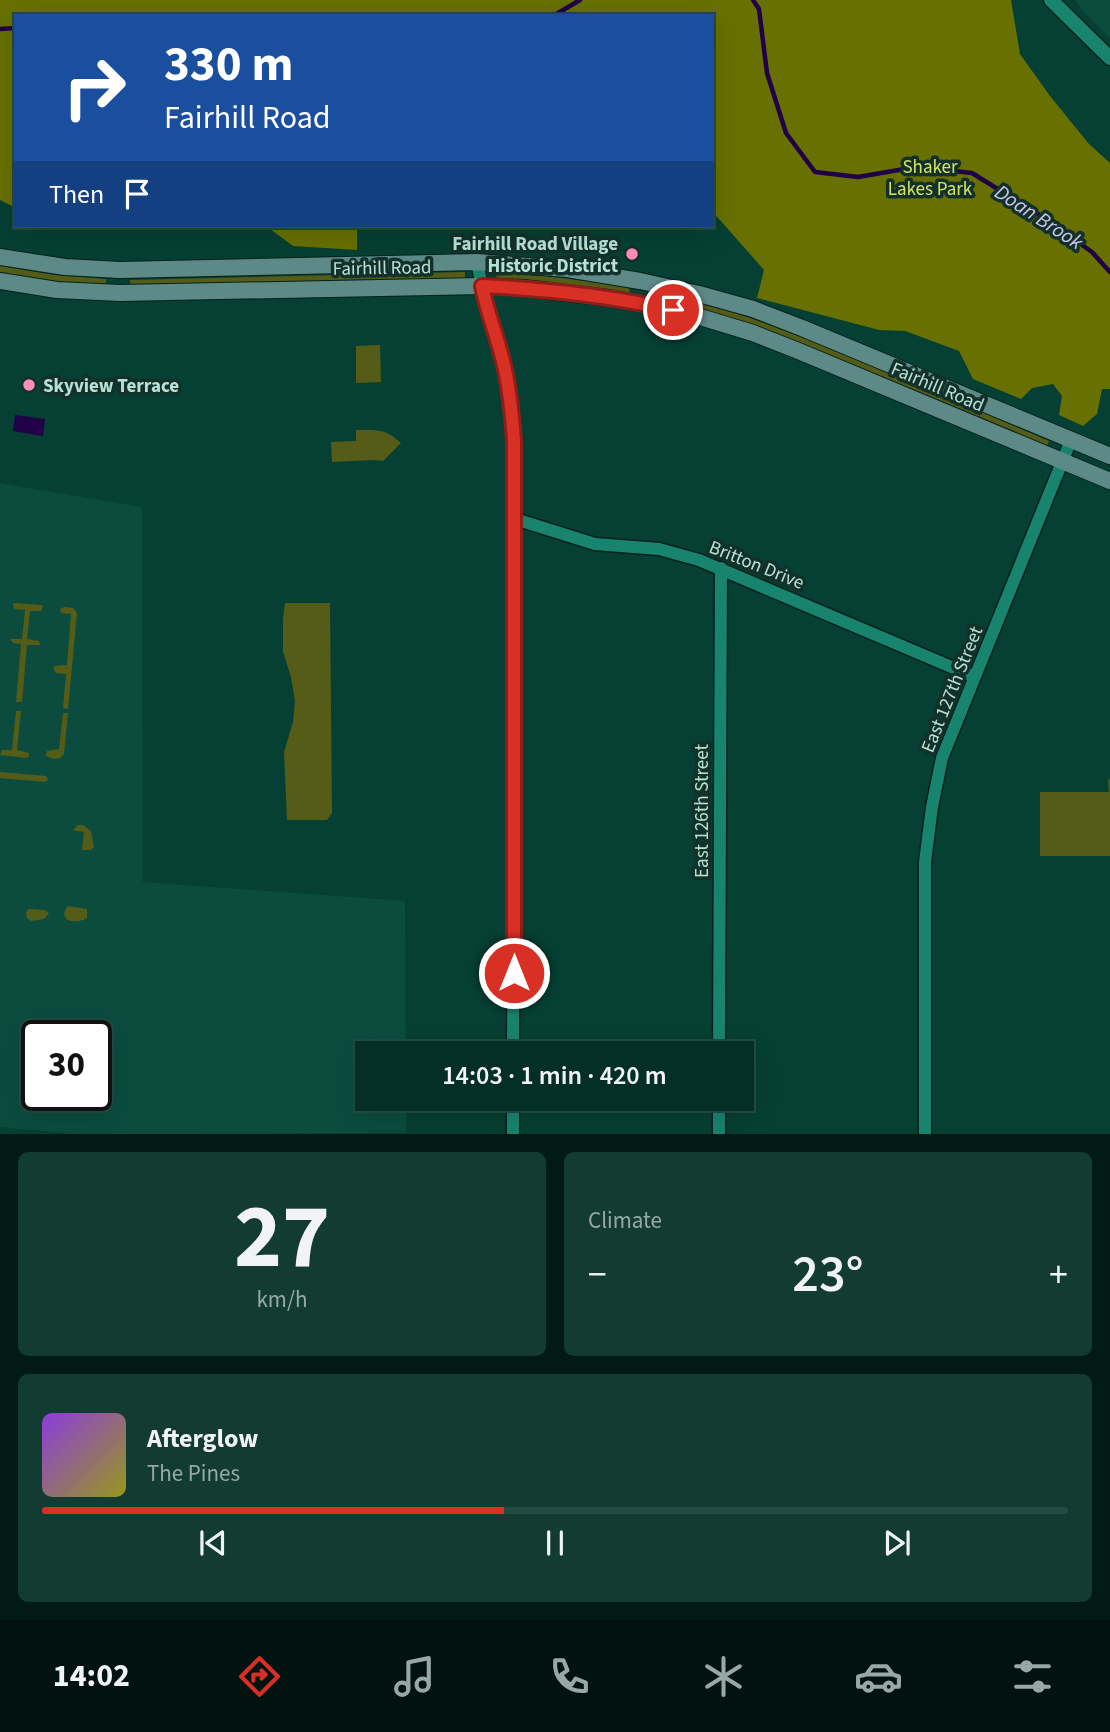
<!DOCTYPE html>
<meta charset="utf-8">
<style>
:root{--surface:#042f26;--page:#123b32;--text:#f1f3f6;--muted:#97a9a7;--line:#254a43;--accent:#d93025}
body{margin:0;font-family:"Source Sans 3",sans-serif;background:var(--page);color:var(--text);height:100vh;display:flex;flex-direction:column;font-size:26px;white-space:nowrap}
*{box-sizing:border-box;margin:0}
p{font-size:23px;color:var(--muted)}
.icon{flex:none;width:38px;height:38px;fill:none;stroke:currentColor;stroke-width:2;stroke-linecap:round;stroke-linejoin:round}
.map{position:relative;height:1134px;overflow:hidden}
.drawer{display:flex;flex-direction:column;gap:18px;padding:18px;background:#021a15;flex:1}
.drawer>*{flex:none}
.hud{position:absolute;left:14px;top:14px;width:700px;height:214px;border-radius:0px;box-shadow:0 7px 28px #0002,0 0 0 2px var(--line);background:#1a4fa0;color:#fff;overflow:hidden}
.speed{position:absolute;left:21px;top:1020px;display:flex;gap:14px;font-size:35px;font-weight:700;text-align:center}
.speed>*{display:grid;place-content:center;width:91px;height:91px;border-radius:50%;background:var(--surface);box-shadow:0 7px 28px #0002,0 0 0 2px var(--line);line-height:1}
.speed .limit{border:4px solid #111;border-radius:10px;background:#fff;color:#111}
.pin{position:absolute;display:grid;place-items:center;width:60px;height:60px;color:#fff;margin:-30px;border:4px solid #fff;border-radius:50%;box-shadow:0 2px 7px #0007}
.me{position:absolute;width:77px;margin:-38px;rotate:0deg;stroke-linejoin:round;filter:drop-shadow(0 0 5px #0008)}
.turn{display:flex;align-items:center;gap:24px;height:147px;padding:0 35px;font-size:32px}
.turn .icon{width:91px;height:91px;stroke-width:2.5}
.turn b{display:block;font-size:49px;line-height:60px}
.then{display:flex;align-items:center;height:66px;padding:0 35px;background:#0003;gap:14px;font-size:26px}
.big{font-size:52px;font-weight:600;line-height:1.1}
.drawer .widget{flex:1;display:flex;flex-direction:column;justify-content:center;gap:10px;min-width:0;padding:0 24px;border-radius:10px;background:var(--page)}
.drawer .dial{align-items:center;gap:0}
.dial b{font-size:91px;line-height:1}
.song{display:flex;align-items:center;gap:21px}
.cover{width:84px;height:84px;border-radius:10px;background:linear-gradient(135deg,hsl(270 70% 55%),hsl(60 70% 35%))}
.played{height:7px;border-radius:4px;background:linear-gradient(90deg,var(--accent) 45%,var(--line) 45%)}
.keys{display:flex;justify-content:space-around;direction:ltr}
.heat{display:flex;justify-content:space-between;align-items:center;font-size:38px;direction:ltr}
.drawer .tiles{flex:1;display:grid;gap:18px;grid-template-columns:1fr 1fr}
.widget:last-child{grid-column:span 2}
.trip{position:absolute;left:355px;top:1041px;width:399px;height:70px;border-radius:0px;background:var(--surface);box-shadow:0 7px 28px #0002,0 0 0 2px var(--line);font-weight:600;line-height:70px;text-align:center}
.tab-bar{display:flex;height:112px;justify-content:space-around;align-items:center;background:#02130f;color:var(--muted)}
.tab-bar .icon{width:49px;height:49px}
.tab-bar .active{color:var(--accent)}
.tab-bar b{font-size:32px;color:var(--text)}
.map>svg:first-child{display:block}
</style>
<div class="map">
<svg width="1110" height="1134" viewBox="0 0 1110 1134">
<rect width="100%" height="100%" fill="#063f33"/>
<!-- built -->
<path fill="#0b4c3f" fill-rule="evenodd" d="M 1075,0 L 1110,0 L 1110,39 L 1084,12 Z
M 0,483 L 142,507 L 143,882 L 405,901 L 406,1053 L 368,1054 L 368,1099 L 406,1099 L 406,1133 L 74,1134 L 0,1127 ZM 37,1036 L 96,1036 L 96,1096 L 37,1096 Z"/>
<!-- green -->
<path fill="#555c18" d="M 0,266 L 54,275 L 106,279 L 106,286 L 54,283 L 0,273 Z
M 465,272 L 465,279 L 131,287 L 130,280 Z
M 502,273 L 555,277 L 628,287 L 630,292 L 628,293 L 553,283 L 498,280 L 496,278 L 497,274 Z
M 649,290 C 735,308 816,341 897,376 C 947,397 998,419 1049,441 L 1047,446 L 798,342 L 746,322 L 687,305 L 648,296 Z
M 380,345 L 381,382 L 356,383 L 356,346 Z
M 356,430 C 377,430 385,428 401,443 L 383,461 L 375,460 L 332,462 L 331,442 L 356,441 Z
M 13,603 L 42,605 L 43,607 L 41,611 L 30,611 L 27,639 L 39,641 L 40,645 L 27,645 L 22,702 L 16,702 L 21,644 L 13,643 L 10,639 L 22,639 L 25,610 L 14,609 Z
M 285,603 L 330,603 L 332,813 L 327,820 L 287,820 L 284,752 L 293,722 L 295,701 L 291,677 L 283,652 L 283,619 Z
M 64,607 L 73,608 L 77,613 L 68,709 L 63,708 L 66,674 L 56,673 L 54,670 L 54,666 L 67,665 L 71,614 L 61,613 L 60,609 Z
M 16,711 L 21,711 L 17,750 L 29,753 L 29,756 L 27,758 L 0,755 L 2,750 L 12,750 Z
M 63,713 L 68,713 L 64,754 L 60,758 L 54,759 L 46,756 L 47,751 L 59,749 Z
M 0,772 L 46,776 L 48,780 L 45,782 L 0,778 Z
M 1108,779 L 1110,779 L 1110,856 L 1040,856 L 1040,792 L 1109,792 Z
M 78,825 L 83,825 L 91,831 L 94,847 L 91,850 L 82,850 L 84,832 L 73,830 Z
M 68,906 L 87,909 L 87,918 C 76,925 56,921 68,906 Z
M 29,909 L 45,910 L 49,913 L 44,919 L 31,921 L 27,918 L 26,912 Z"/>
<!-- forest -->
<path fill="#677000" d="M 0,0 L 1011,0 L 1020,54 L 1050,96 L 1089,144 L 1110,163 L 1110,389 L 1102,389 L 1097,414 L 1083,426 L 1059,415 L 1062,396 L 1053,384 L 1032,388 L 1021,399 L 973,379 L 959,351 L 905,331 L 879,330 L 757,298 L 764,270 L 712,211 L 712,16 L 16,16 L 16,208 L 0,200 Z
M 266,226 L 357,226 L 357,250 L 293,246 Z"/>
<!-- water -->
<path fill="#200047" d="M 15,415 L 45,419 L 43,436 L 13,431 Z"/>
<g fill="none" stroke-linecap="round" stroke-linejoin="round">
<!-- stream -->
<path stroke="#200047" stroke-width="4.5" d="M 753,0 L 759,9 L 767,73 L 786,133 L 815,172 L 858,177 L 916,167 L 972,173 L 1038,214 L 1092,252 L 1110,272
M 553,16 L 580,0
M 0,29 L 16,28"/>
<defs>
<path id="minor" d="M 477,262 L 485,302 L 506,373 L 510,397 L 514,442 L 515,571 L 513,1054
M 515,519 L 595,544 L 659,549 L 699,560 L 975,677
M 719,1054 L 721,568
M 513,1099 L 513,1134
M 719,1134 L 719,1099
M 925,1134 L 925,862 L 932,807 L 942,758 L 1071,440"/>
<path id="tertiary" d="M 1051,0 L 1110,58"/>
<path id="secondary" d="M 0,257 L 65,267 L 120,270 L 477,262 L 567,269 L 640,281 L 699,294 L 753,309 L 802,328 L 1110,456
M 0,281 L 57,290 L 120,293 L 482,286 L 524,288 L 609,298 L 649,305 L 697,316 L 753,333 L 801,352 L 1110,481"/>
</defs>
<!-- minor casing -->
<use href="#minor" stroke="#04221c" stroke-width="15"/>
<!-- tertiary casing -->
<use href="#tertiary" stroke="#04221c" stroke-width="17"/>
<!-- secondary casing -->
<use href="#secondary" stroke="#04221c" stroke-width="18"/>
<!-- minor -->
<use href="#minor" stroke="#18846e" stroke-width="12"/>
<!-- tertiary -->
<use href="#tertiary" stroke="#18846e" stroke-width="14"/>
<!-- secondary -->
<use href="#secondary" stroke="#5d8a87" stroke-width="16"/>
</g>
<g fill="none" stroke-linecap="round" stroke-linejoin="round">
<defs>
<path id="route" d="M 514,973 L 514,442 C 512,411 509,380 500,350 C 494,328 486,308 482,286 C 546,289 610,296 673,310"/>
</defs>
<!-- route casing -->
<use href="#route" stroke="#8d1f18" stroke-width="18"/>
<!-- route -->
<use href="#route" stroke="#d93025" stroke-width="12"/>
</g>
<!-- markers -->
<g fill="#fe8ebc" stroke="#13312a" stroke-width="2.5">
<circle cx="632" cy="254" r="7"/>
<circle cx="29" cy="385" r="7"/>
</g>
<g text-anchor="middle" stroke-width="7" stroke-linejoin="round" paint-order="stroke">
<!-- park labels -->
<g font-size="19" fill="#d5e368" stroke="#13312a">
<text x="930" y="173">Shaker<tspan x="930" dy="22">Lakes Park</tspan></text>
</g>
<!-- poi labels -->
<g font-size="19" font-weight="bold" fill="#b6e2d5" stroke="#13312a" text-anchor="end">
<text x="618" y="250">Fairhill Road Village<tspan x="618" dy="22">Historic District</tspan></text>
<text x="43" y="392" text-anchor="start">Skyview Terrace</text>
</g>
<!-- street labels -->
<g font-size="19" fill="#b6e2d5" stroke="#13312a">
<text transform="translate(382 267) rotate(-1)" y="7">Fairhill Road</text>
<text transform="translate(938 386) rotate(23)" y="7">Fairhill Road</text>
<text transform="translate(757 564) rotate(22)" y="7">Britton Drive</text>
<text transform="translate(951 689) rotate(-68)" y="7">East 127th Street</text>
<text transform="translate(701 811) rotate(-90)" y="7">East 126th Street</text>
</g>
<!-- water labels -->
<g font-size="21" font-style="italic" fill="#cec5ef" stroke="#13312a">
<text transform="translate(1039 217) rotate(33)" y="7">Doan Brook</text>
</g>
</g>
</svg>
<div class="speed"><div class="limit">30</div></div>
<div class="pin" style="left:673px;top:310px;background:#d93025"><svg class="icon" aria-label="arrive" viewBox="0 0 24 24"><path d="M6 21V4h12l-3 4 3 4H6"/></svg></div>
<svg class="me" style="left:514px;top:973px" viewBox="-20 -20 40 40"><circle r="17" fill="#d93025" stroke="#fff" stroke-width="3"/><path d="M0-11L8 9 0 5-8 9z" fill="#fff"/></svg>
<div class="trip">14:03 · 1 min · 420 m</div>
<div class="hud">
<div class="turn"><svg class="icon" aria-label="right" viewBox="0 0 24 24"><path d="M7 20v-9h11M14 6l5 5-5 5"/></svg><div><b>330 m</b>Fairhill Road</div></div>
<div class="then">Then<svg class="icon" aria-label="arrive" viewBox="0 0 24 24"><path d="M6 21V4h12l-3 4 3 4H6"/></svg></div>
</div>
</div>
<section class="drawer">
<div class="tiles">
<div class="widget dial"><b>27</b><p>km/h</p></div>
<div class="widget"><p>Climate</p>
<div class="heat"><a>−</a><b class="big">23°</b><a>+</a></div>
</div>
<div class="widget">
<div class="song"><i class="cover"></i><div><b>Afterglow</b><p>The Pines</p></div></div>
<div class="played"></div>
<div class="keys"><svg class="icon" aria-label="previous" viewBox="0 0 24 24"><path d="M18 5L8 12l10 7zM5 5v14"/></svg><svg class="icon" aria-label="pause" viewBox="0 0 24 24"><path d="M8 5v14M16 5v14"/></svg><svg class="icon" aria-label="next" viewBox="0 0 24 24"><path d="M6 5l10 7-10 7zM19 5v14"/></svg></div>
</div>
</div>
</section>
<nav class="tab-bar">
<b>14:02</b>
<svg class="icon active" aria-label="directions" viewBox="0 0 24 24"><path d="M12 3l9 9-9 9-9-9zM9 14v-3h6M13 9l2 2-2 2"/></svg>
<svg class="icon" aria-label="music" viewBox="0 0 24 24"><path d="M9 18V5l10-2v13"/><circle cx="6" cy="18" r="3"/><circle cx="16" cy="16" r="3"/></svg>
<svg class="icon" aria-label="phone" viewBox="0 0 24 24"><path d="M5 4h4l2 5-3 2q2 4 5 5l2-3 5 2v4C11 20 4 13 5 4z"/></svg>
<svg class="icon" aria-label="climate" viewBox="0 0 24 24"><path d="M12 3v18M4 7l16 10M4 17L20 7"/></svg>
<svg class="icon" aria-label="car" viewBox="0 0 24 24"><path d="M5 17H2v-5l4-1 3-4h7l3 4 3 1v5h-3M9 17h6M6 11h13"/><circle cx="7" cy="17" r="2"/><circle cx="17" cy="17" r="2"/></svg>
<svg class="icon" aria-label="filters" viewBox="0 0 24 24"><path d="M4 7h16M4 17h16"/><circle cx="9" cy="7" r="2"/><circle cx="15" cy="17" r="2"/></svg>
</nav>
